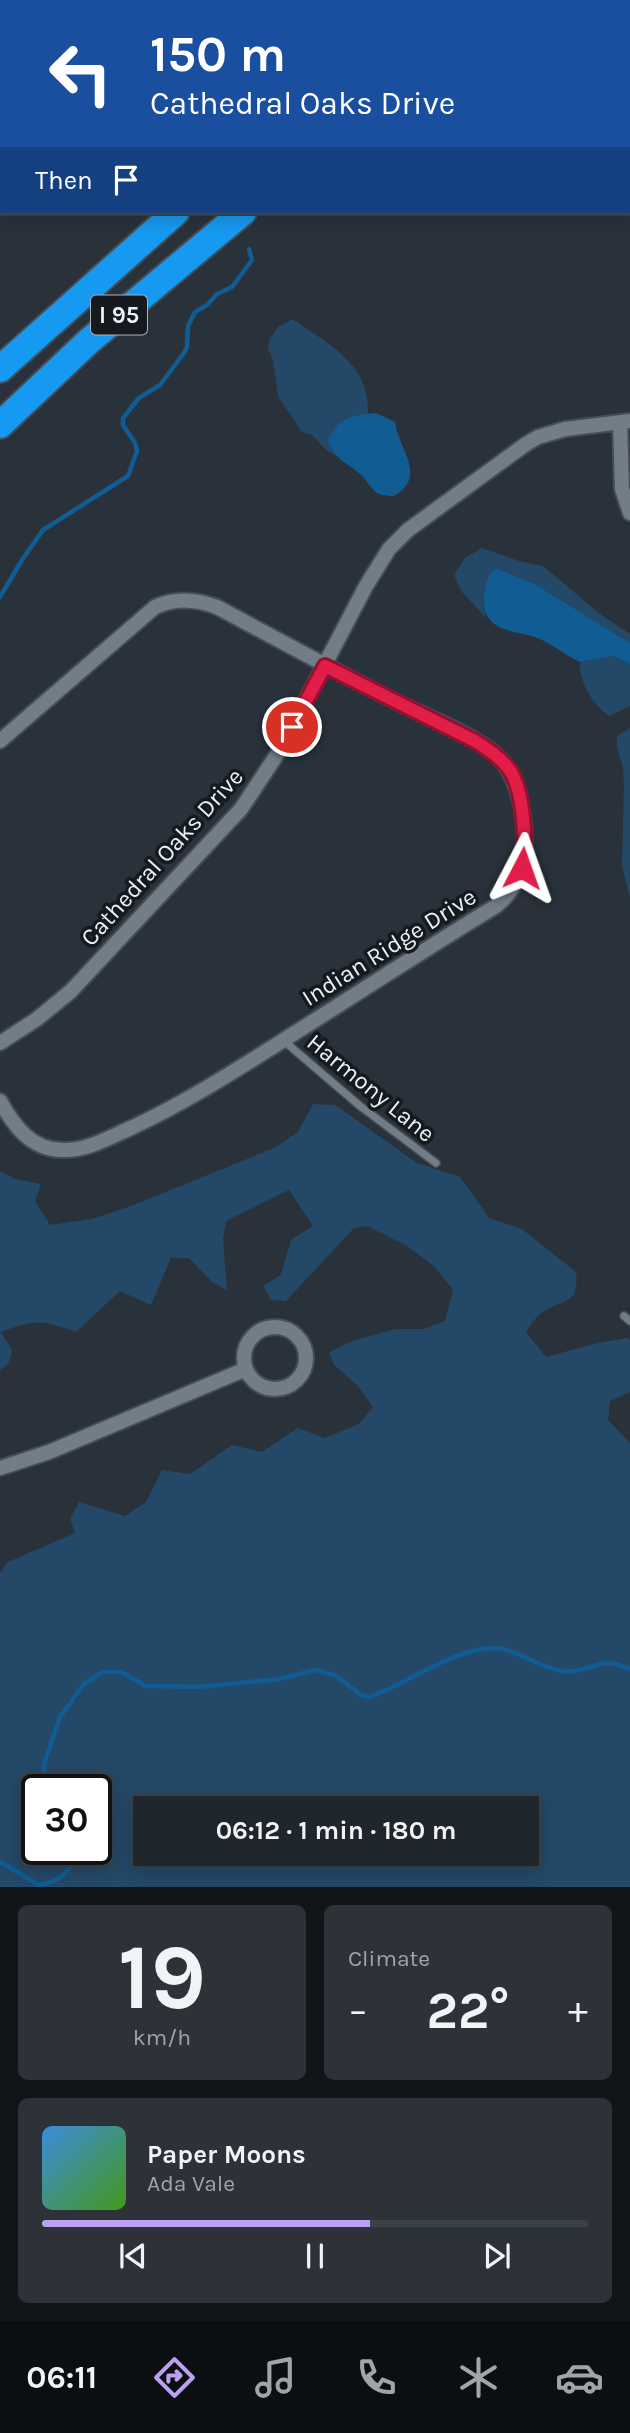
<!DOCTYPE html>
<meta charset="utf-8">
<style>
:root{--surface:#1f262c;--page:#2c3238;--text:#f1f3f6;--muted:#a1a5a9;--line:#3c4348;--accent:#bca0f2}
body{margin:0;font-family:Karla,sans-serif;background:var(--page);color:var(--text);height:100vh;display:flex;flex-direction:column;font-size:26px;white-space:nowrap}
*{box-sizing:border-box;margin:0}
p{font-size:23px;color:var(--muted)}
.icon{flex:none;width:38px;height:38px;fill:none;stroke:currentColor;stroke-width:2;stroke-linecap:round;stroke-linejoin:round}
.map{position:relative;height:1887px;overflow:hidden}
.details{display:flex;flex-direction:column;gap:18px;padding:18px;background:#111518;flex:1}
.details>*{flex:none}
.guide{position:absolute;left:0px;top:0px;width:630px;height:214px;box-shadow:0 4px 18px #0003,0 0 0 2px var(--line);background:#1a4fa0;color:#fff;overflow:hidden}
.speed{position:absolute;left:21px;top:1774px;display:flex;gap:14px;font-size:35px;font-weight:700;text-align:center}
.speed>*{display:grid;place-content:center;width:91px;height:91px;border-radius:50%;background:var(--surface);box-shadow:0 4px 18px #0003,0 0 0 2px var(--line);line-height:1}
.speed .limit{border:4px solid #111;border-radius:10px;background:#fff;color:#111}
.pin{position:absolute;display:grid;place-items:center;width:60px;height:60px;color:#fff;margin:-30px;border:4px solid #fff;border-radius:50%;box-shadow:0 2px 7px #0007}
.me{position:absolute;width:77px;margin:-38px;rotate:4deg;stroke-linejoin:round;filter:drop-shadow(0 0 5px #0008)}
.turn{display:flex;align-items:center;gap:24px;height:147px;padding:0 35px;font-size:32px}
.turn .icon{width:91px;height:91px;stroke-width:2.5}
.turn b{display:block;font-size:49px;line-height:60px}
.then{display:flex;align-items:center;height:66px;padding:0 35px;background:#0003;gap:14px;font-size:26px}
.big{font-size:52px;font-weight:700;line-height:1.1}
.details .tile{flex:1;display:flex;flex-direction:column;justify-content:center;gap:10px;min-width:0;padding:0 24px;border-radius:10px;background:var(--page)}
.details .dial{align-items:center;gap:0}
.dial b{font-size:91px;line-height:1}
.song{display:flex;align-items:center;gap:21px}
.cover{width:84px;height:84px;border-radius:10px;background:linear-gradient(135deg,hsl(210 70% 55%),hsl(100 70% 35%))}
.played{height:7px;border-radius:4px;background:linear-gradient(90deg,var(--accent) 60%,var(--line) 60%)}
.keys{display:flex;justify-content:space-around;direction:ltr}
.heat{display:flex;justify-content:space-between;align-items:center;font-size:38px;direction:ltr}
.details .tiles{flex:1;display:grid;gap:18px;grid-template-columns:1fr 1fr}
.tile:last-child{grid-column:span 2}
.trip{position:absolute;left:133px;top:1796px;width:406px;height:70px;border-radius:0px;background:var(--surface);box-shadow:0 4px 18px #0003,0 0 0 2px var(--line);font-weight:700;line-height:70px;text-align:center}
.tabs{display:flex;height:112px;justify-content:space-around;align-items:center;background:#0c0f12;color:var(--muted)}
.tabs .icon{width:49px;height:49px}
.tabs .selected{color:var(--accent)}
.tabs b{font-size:32px;color:var(--text)}
.map>svg:first-child{display:block}
</style>
<div class="map">
<svg width="630" height="1887" viewBox="0 0 630 1887">
<rect width="100%" height="100%" fill="#29323b"/>
<!-- green -->
<path fill="#244867" fill-rule="evenodd" d="M 293,319 C 329,345 370,363 368,414 L 331,449 L 337,456 L 326,450 L 312,435 L 302,432 L 278,396 L 273,360 L 268,348 L 270,339 L 278,327 Z
M 482,548 L 519,561 L 543,566 L 600,614 L 630,634 L 630,643 L 535,584 L 500,569 L 485,614 L 487,619 L 462,592 L 454,575 L 465,558 Z
M 613,656 L 630,664 L 630,706 L 609,716 C 593,704 579,683 580,662 Z
M 630,728 L 630,898 L 622,866 L 624,785 L 623,767 L 617,748 L 617,736 Z
M 313,1104 L 335,1105 L 417,1163 L 460,1177 L 489,1218 L 522,1229 L 576,1272 C 580,1307 560,1299 540,1314 C 535,1318 530,1326 526,1332 L 546,1357 L 597,1343 L 628,1338 L 630,1340 L 630,1392 L 610,1401 L 608,1420 L 630,1443 L 630,1887 L 0,1887 L 0,1573 L 8,1562 L 75,1533 L 70,1519 L 79,1502 L 125,1516 L 146,1502 L 162,1470 L 190,1474 L 232,1445 L 262,1452 L 298,1428 L 325,1438 L 359,1424 L 373,1407 L 357,1385 L 334,1365 L 329,1352 L 355,1340 L 395,1329 L 424,1329 L 445,1321 L 453,1290 L 435,1267 L 407,1246 L 367,1226 L 354,1228 L 286,1301 L 271,1300 L 263,1286 L 281,1275 L 291,1240 L 313,1226 L 289,1190 L 226,1221 L 223,1238 L 227,1291 L 211,1281 L 189,1258 L 171,1258 L 151,1305 L 120,1291 L 76,1332 C 40,1320 37,1319 1,1332 L 12,1350 L 9,1363 L 0,1370 L 0,1171 L 15,1179 L 41,1184 L 35,1201 L 50,1225 L 92,1219 L 131,1206 L 276,1147 L 298,1132 ZM 37,1790 L 96,1790 L 96,1850 L 37,1850 ZM 145,1808 L 527,1808 L 527,1853 L 145,1853 Z"/>
<!-- water -->
<path fill="#115c92" d="M 376,413 L 395,422 C 399,451 428,476 394,496 C 389,496 382,496 377,493 C 372,490 367,481 362,476 C 349,463 335,461 328,441 C 337,417 354,415 376,413 Z
M 499,569 L 535,584 L 630,643 L 630,664 L 613,656 L 580,662 C 567,656 555,646 542,640 C 518,629 485,635 484,601 C 484,589 486,580 493,570 Z"/>
<g fill="none" stroke-linecap="round" stroke-linejoin="round">
<!-- stream -->
<path stroke="#115c92" stroke-width="4.5" d="M 19,0 L 20,2
M 96,0 L 101,2
M 78,2 L 79,0
M 156,2 L 161,0
M 0,597 L 22,560 L 43,530 L 128,476 L 137,451 L 135,443 L 123,425 L 123,418 L 139,398 L 160,385 L 184,353 L 187,347 L 188,326 L 195,312 L 207,305 L 217,294 L 232,287 L 252,260 L 249,249
M 45,1790 L 44,1764 L 60,1717 L 83,1685 L 102,1672 L 121,1672 L 146,1686 L 198,1687 L 279,1679 L 316,1670 L 335,1675 L 361,1695 L 370,1697 C 406,1684 458,1646 496,1648 C 519,1650 539,1668 562,1671 C 588,1675 598,1654 630,1669
M 0,1862 L 39,1885 C 58,1882 66,1875 75,1858 L 73,1850"/>
<defs>
<path id="lane" d="M 284,1041 L 360,1106 L 436,1163
M 624,1316 L 630,1321"/>
<path id="street" d="M 620,422 L 622,489 L 630,513
M 0,741 L 155,607 C 176,597 196,599 217,607 C 277,639 336,672 397,702 C 427,717 472,734 496,755 C 522,778 531,839 521,871 C 516,886 508,896 496,906 C 427,948 358,993 290,1036 C 238,1069 188,1101 133,1127 C 112,1136 87,1151 63,1150 C 31,1150 14,1126 0,1101
M 0,1043 L 37,1019 L 71,991 L 241,809 L 280,750 L 366,586 L 389,549 L 408,530 L 526,444 L 538,437 L 565,429 L 630,421
M244 1358a31 31 0 1 1 62 0a31 31 0 1 1-62 0Z
M 0,1468 L 49,1452 L 246,1369"/>
<path id="secondary" d="M 578,0 L 580,2
M 628,40 L 630,42"/>
<path id="highway" d="M 457,2 L 459,0
M 532,2 L 534,0
M 0,369 L 176,212
M 0,425 L 89,341 L 243,212"/>
</defs>
<!-- lane casing -->
<use href="#lane" stroke="#454e55" stroke-width="10"/>
<!-- street casing -->
<use href="#street" stroke="#454e55" stroke-width="18"/>
<!-- secondary casing -->
<use href="#secondary" stroke="#454e55" stroke-width="23"/>
<!-- highway casing -->
<use href="#highway" stroke="#454e55" stroke-width="30"/>
<!-- lane -->
<use href="#lane" stroke="#727d87" stroke-width="7"/>
<!-- street -->
<use href="#street" stroke="#727d87" stroke-width="14"/>
<!-- secondary -->
<use href="#secondary" stroke="#5685a6" stroke-width="19"/>
<!-- highway -->
<use href="#highway" stroke="#1699f0" stroke-width="26"/>
</g>
<g fill="none" stroke-linecap="round" stroke-linejoin="round">
<defs>
<path id="route" d="M 292,727 L 325,666 L 475,741 C 488,749 500,757 509,769 C 524,790 527,844 522,868"/>
</defs>
<!-- route casing -->
<use href="#route" stroke="#92132f" stroke-width="18"/>
<!-- route -->
<use href="#route" stroke="#e11d48" stroke-width="12"/>
</g>
<g text-anchor="middle" stroke-width="7" stroke-linejoin="round" paint-order="stroke">
<!-- shield labels -->
<rect fill="#151a1e" stroke="#abb1b6" stroke-width="2" x="91" y="295.5" width="56" height="39" rx="5"/>
<g font-size="23" font-weight="bold" fill="#ebf2f7">
<text x="119" y="323">I 95</text>
</g>
<!-- street labels -->
<g font-size="24" fill="#ebf2f7" stroke="#151a1e">
<text transform="translate(162 857) rotate(-48)" y="8">Cathedral Oaks Drive</text>
<text transform="translate(389 947) rotate(-32)" y="8">Indian Ridge Drive</text>
<text transform="translate(371 1088) rotate(39)" y="8">Harmony Lane</text>
</g>
</g>
</svg>
<div class="speed"><div class="limit">30</div></div>
<div class="pin" style="left:292px;top:727px;background:#d93025"><svg class="icon" aria-label="arrive" viewBox="0 0 24 24"><path d="M6 21V4h12l-3 4 3 4H6"/></svg></div>
<svg class="me" style="left:522px;top:868px" viewBox="-20 -20 40 40"><path d="M0-17L14 15 0 8-14 15z" fill="#e11d48" stroke="#fff" stroke-width="4"/></svg>
<div class="trip">06:12 · 1 min · 180 m</div>
<div class="guide">
<div class="turn"><svg class="icon" aria-label="left" viewBox="0 0 24 24"><path d="M17 20v-9H6M10 6l-5 5 5 5"/></svg><div><b>150 m</b>Cathedral Oaks Drive</div></div>
<div class="then">Then<svg class="icon" aria-label="arrive" viewBox="0 0 24 24"><path d="M6 21V4h12l-3 4 3 4H6"/></svg></div>
</div>
</div>
<section class="details">
<div class="tiles">
<div class="tile dial"><b>19</b><p>km/h</p></div>
<div class="tile"><p>Climate</p>
<div class="heat"><a>−</a><b class="big">22°</b><a>+</a></div>
</div>
<div class="tile">
<div class="song"><i class="cover"></i><div><b>Paper Moons</b><p>Ada Vale</p></div></div>
<div class="played"></div>
<div class="keys"><svg class="icon" aria-label="previous" viewBox="0 0 24 24"><path d="M18 5L8 12l10 7zM5 5v14"/></svg><svg class="icon" aria-label="pause" viewBox="0 0 24 24"><path d="M8 5v14M16 5v14"/></svg><svg class="icon" aria-label="next" viewBox="0 0 24 24"><path d="M6 5l10 7-10 7zM19 5v14"/></svg></div>
</div>
</div>
</section>
<nav class="tabs">
<b>06:11</b>
<svg class="icon selected" aria-label="directions" viewBox="0 0 24 24"><path d="M12 3l9 9-9 9-9-9zM9 14v-3h6M13 9l2 2-2 2"/></svg>
<svg class="icon" aria-label="music" viewBox="0 0 24 24"><path d="M9 18V5l10-2v13"/><circle cx="6" cy="18" r="3"/><circle cx="16" cy="16" r="3"/></svg>
<svg class="icon" aria-label="phone" viewBox="0 0 24 24"><path d="M5 4h4l2 5-3 2q2 4 5 5l2-3 5 2v4C11 20 4 13 5 4z"/></svg>
<svg class="icon" aria-label="climate" viewBox="0 0 24 24"><path d="M12 3v18M4 7l16 10M4 17L20 7"/></svg>
<svg class="icon" aria-label="car" viewBox="0 0 24 24"><path d="M5 17H2v-5l4-1 3-4h7l3 4 3 1v5h-3M9 17h6M6 11h13"/><circle cx="7" cy="17" r="2"/><circle cx="17" cy="17" r="2"/></svg>
</nav>
